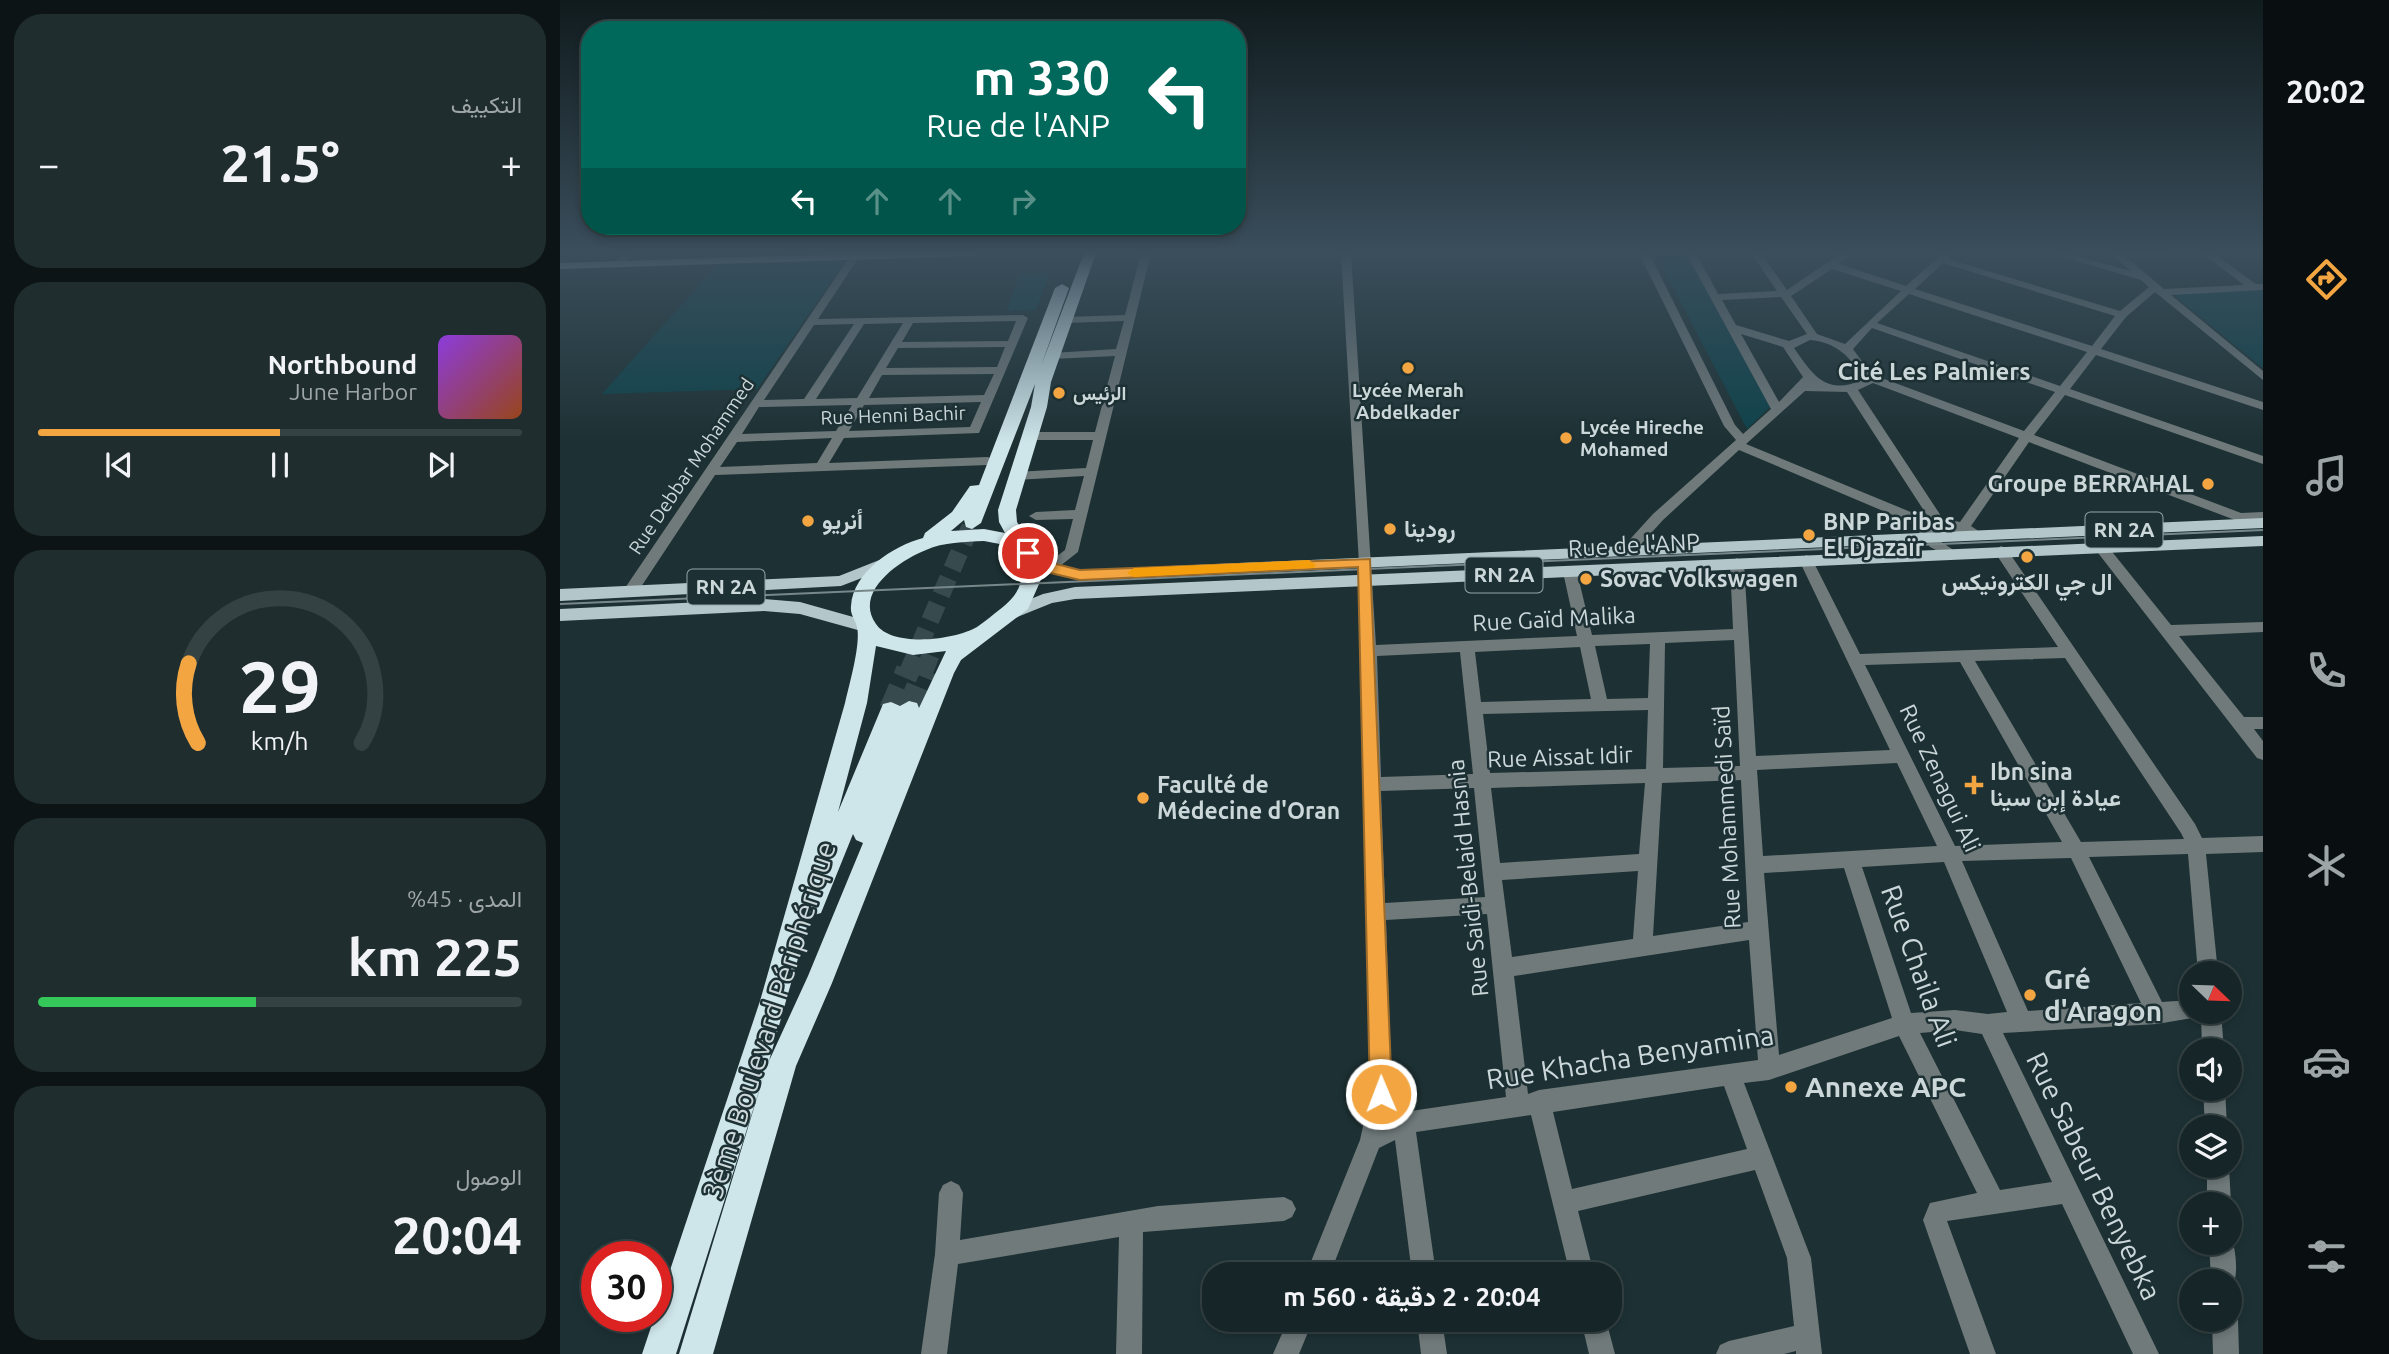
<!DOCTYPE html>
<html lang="ar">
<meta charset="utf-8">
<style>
:root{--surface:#162527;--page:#1f2d2f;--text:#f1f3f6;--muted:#9ea5a7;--line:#354244;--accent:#f2a541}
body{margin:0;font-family:Ubuntu,Vazirmatn,sans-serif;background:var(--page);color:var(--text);direction:rtl;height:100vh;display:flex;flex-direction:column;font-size:26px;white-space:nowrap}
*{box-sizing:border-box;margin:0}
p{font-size:23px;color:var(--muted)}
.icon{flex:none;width:38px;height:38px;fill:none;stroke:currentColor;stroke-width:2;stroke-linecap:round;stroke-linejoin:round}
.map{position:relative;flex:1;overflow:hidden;direction:ltr}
.drawer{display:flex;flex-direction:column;gap:14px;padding:14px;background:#0c1415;width:560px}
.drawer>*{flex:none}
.banner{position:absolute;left:21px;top:21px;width:665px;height:214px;border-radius:28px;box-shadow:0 4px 10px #0003,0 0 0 2px var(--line);direction:rtl;background:#00695c;color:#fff;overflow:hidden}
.needle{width:46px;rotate:113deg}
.buttons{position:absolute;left:1619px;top:961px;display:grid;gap:14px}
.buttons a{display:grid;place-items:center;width:63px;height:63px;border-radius:50%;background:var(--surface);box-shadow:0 4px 10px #0003,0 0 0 2px var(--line);font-size:35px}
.speed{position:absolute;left:21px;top:1241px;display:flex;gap:14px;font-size:35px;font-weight:700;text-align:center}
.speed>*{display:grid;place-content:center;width:91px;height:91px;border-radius:50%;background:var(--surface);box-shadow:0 4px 10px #0003,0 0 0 2px var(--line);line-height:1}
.speed .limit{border:10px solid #d22;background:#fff;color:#111}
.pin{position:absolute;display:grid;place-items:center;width:60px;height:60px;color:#fff;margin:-30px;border:4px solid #fff;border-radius:50%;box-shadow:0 2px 7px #0007}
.me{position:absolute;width:77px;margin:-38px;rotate:359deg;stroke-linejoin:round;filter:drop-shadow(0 0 5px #0008)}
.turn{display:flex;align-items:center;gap:24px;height:147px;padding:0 21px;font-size:32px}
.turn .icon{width:91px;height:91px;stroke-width:2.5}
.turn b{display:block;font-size:49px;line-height:60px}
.lanes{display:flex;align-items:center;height:66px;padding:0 21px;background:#0003;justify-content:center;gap:35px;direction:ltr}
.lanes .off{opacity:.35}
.big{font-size:52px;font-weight:700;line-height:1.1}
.drawer .card{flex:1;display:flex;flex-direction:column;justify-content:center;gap:10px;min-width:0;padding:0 24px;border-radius:28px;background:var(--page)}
.drawer .dial{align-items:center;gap:0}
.dial svg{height:182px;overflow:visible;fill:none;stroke:var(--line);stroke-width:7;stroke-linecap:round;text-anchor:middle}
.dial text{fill:var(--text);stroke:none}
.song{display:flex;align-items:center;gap:21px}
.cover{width:84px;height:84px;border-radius:10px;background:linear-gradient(135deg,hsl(270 70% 55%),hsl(20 70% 35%))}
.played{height:7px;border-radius:4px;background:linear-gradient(90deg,var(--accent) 50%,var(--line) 50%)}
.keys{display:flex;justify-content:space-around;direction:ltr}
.heat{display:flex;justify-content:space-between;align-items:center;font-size:38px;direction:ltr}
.charge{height:10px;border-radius:5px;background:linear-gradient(90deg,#34c759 45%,var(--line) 0)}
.trip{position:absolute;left:642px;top:1262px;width:420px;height:70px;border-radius:28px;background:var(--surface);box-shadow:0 4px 10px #0003,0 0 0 2px var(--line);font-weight:700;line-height:70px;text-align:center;direction:rtl}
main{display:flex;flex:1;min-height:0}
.dock{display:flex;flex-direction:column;width:126px;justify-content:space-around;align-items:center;background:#090f10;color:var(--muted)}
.dock .icon{width:49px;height:49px}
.dock .on{color:var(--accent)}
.dock b{font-size:32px;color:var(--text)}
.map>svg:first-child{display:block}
</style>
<main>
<nav class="dock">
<b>20:02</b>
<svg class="icon on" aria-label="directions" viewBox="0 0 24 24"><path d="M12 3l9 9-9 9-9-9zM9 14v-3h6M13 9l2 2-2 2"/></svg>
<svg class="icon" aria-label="music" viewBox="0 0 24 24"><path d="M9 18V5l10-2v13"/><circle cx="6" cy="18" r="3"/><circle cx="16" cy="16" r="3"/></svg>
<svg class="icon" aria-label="phone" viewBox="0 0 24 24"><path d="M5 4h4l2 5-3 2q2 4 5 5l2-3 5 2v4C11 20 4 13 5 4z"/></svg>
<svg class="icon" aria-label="climate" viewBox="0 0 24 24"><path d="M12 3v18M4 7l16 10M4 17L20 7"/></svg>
<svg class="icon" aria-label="car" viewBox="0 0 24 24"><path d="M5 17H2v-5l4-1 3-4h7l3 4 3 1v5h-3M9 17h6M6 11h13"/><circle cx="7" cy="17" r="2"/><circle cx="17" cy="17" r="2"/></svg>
<svg class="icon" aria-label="filters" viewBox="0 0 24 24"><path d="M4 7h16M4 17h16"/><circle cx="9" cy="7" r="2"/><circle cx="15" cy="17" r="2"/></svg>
</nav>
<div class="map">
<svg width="1703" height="1354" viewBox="0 0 1703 1354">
<rect width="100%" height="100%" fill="#1d3134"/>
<!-- green -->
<path fill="#0e424a" d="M 1095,253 L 1127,253 L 1210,407 L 1187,429 Z
M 286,260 L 197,389 L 42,394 L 158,264 Z
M 490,273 L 476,310 L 447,311 L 460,274 Z
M 1703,290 L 1703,368 L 1610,292 Z"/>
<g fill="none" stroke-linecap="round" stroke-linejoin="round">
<!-- highway-tunnel-far1 -->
<path stroke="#374a4d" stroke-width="18" stroke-dasharray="18 10" stroke-linecap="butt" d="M 348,672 L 412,523
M 364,672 L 377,639"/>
<!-- highway-tunnel -->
<path stroke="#374a4d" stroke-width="24" stroke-dasharray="24 11" stroke-linecap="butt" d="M 349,709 L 365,670
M 331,710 L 348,670"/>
<!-- minor -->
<path fill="#707a7b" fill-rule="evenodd" d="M 64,253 L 75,253 L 62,266 L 56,266 L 54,264 Z
M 581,253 L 591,253 L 518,552 L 500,566 L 472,563 L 470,560 L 472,557 L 497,556 L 505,550 L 513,519 L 476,520 L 469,516 L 476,512 L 515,510 L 524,476 L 456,480 L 450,476 L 456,472 L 526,468 L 533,440 L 470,440 L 464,436 L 470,432 L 535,432 L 555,356 L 492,359 L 486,356 L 492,353 L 556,349 L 564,321 L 505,323 L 500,320 L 505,317 L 565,315 Z
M 781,253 L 791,253 L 816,645 L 1017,636 L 1003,572 L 1010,567 L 1017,572 L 1032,635 L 1173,629 L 1170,563 L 1177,558 L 1184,563 L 1196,756 L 1330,750 L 1239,560 L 1246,555 L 1251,557 L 1300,654 L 1498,647 L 1434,551 L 1441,546 L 1446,548 L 1635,824 L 1642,838 L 1703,836 L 1703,852 L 1646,854 L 1658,973 L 1638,973 L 1628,854 L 1529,857 L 1602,1002 L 1631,1000 L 1631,1012 L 1641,1012 L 1638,1017 L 1597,1024 L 1443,1033 L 1599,1354 L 1573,1354 L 1502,1204 L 1387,1221 L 1436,1354 L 1410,1354 L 1363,1220 L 1370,1203 L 1417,1193 L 1339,1036 L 1209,1080 L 1184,1083 L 1251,1258 L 1262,1354 L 1236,1354 L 1236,1351 L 1224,1354 L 1156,1354 L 1160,1345 L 1169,1341 L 1234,1326 L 1227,1258 L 1195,1170 L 1018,1211 L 1034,1274 L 1010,1274 L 971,1115 L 856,1132 L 876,1274 L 852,1274 L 835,1140 L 819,1148 L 770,1274 L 746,1274 L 800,1140 L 810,1094 L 800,581 ZM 1174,640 L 1180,766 L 1103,768 L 1105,643 ZM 1090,644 L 1088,698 L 1047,699 L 1035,646 ZM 1020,647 L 1031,699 L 921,702 L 915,652 ZM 900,652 L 913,774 L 821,777 L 817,656 ZM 1505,658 L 1621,833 L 1624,839 L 1521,842 L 1415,661 ZM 1400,662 L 1502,842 L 1395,846 L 1305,665 ZM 1088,710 L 1086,769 L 930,773 L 923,714 ZM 1337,763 L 1377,846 L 1203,856 L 1197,770 ZM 1181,780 L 1188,922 L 1093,936 L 1102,783 ZM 1085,783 L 1079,854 L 940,863 L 931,788 ZM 914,788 L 925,897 L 825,903 L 821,791 ZM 1511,858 L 1581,1003 L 1468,1011 L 1402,861 ZM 1384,862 L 1447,1012 L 1428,1014 L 1395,1010 L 1351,1013 L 1302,867 ZM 1284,868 L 1332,1018 L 1219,1055 L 1204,873 ZM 1078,871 L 1073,939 L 952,957 L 942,880 ZM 927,914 L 946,1097 L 844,1112 L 826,1120 L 832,1094 L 826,920 ZM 1189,940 L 1198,1060 L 979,1090 L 968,1094 L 954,976 ZM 1395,1030 L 1422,1034 L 1492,1182 L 1440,1190 L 1360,1033 ZM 1164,1086 L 1187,1149 L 1012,1189 L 993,1112 Z
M 1079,253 L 1089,253 L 1175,425 L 1183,434 L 1211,409 L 1126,253 L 1136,253 L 1158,294 L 1217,291 L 1191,253 L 1201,253 L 1227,290 L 1281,253 L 1293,253 L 1279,264 L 1346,286 L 1383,253 L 1394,253 L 1388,259 L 1560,311 L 1589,287 L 1581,280 L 1489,253 L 1505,253 L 1571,271 L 1550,253 L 1610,253 L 1605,256 L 1566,257 L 1604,289 L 1684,285 L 1642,253 L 1653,253 L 1696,284 L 1703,284 L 1703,290 L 1611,295 L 1703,371 L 1703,380 L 1595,292 L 1566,317 L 1541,349 L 1703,402 L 1703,410 L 1536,355 L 1510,389 L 1703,456 L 1703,464 L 1505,395 L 1474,435 L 1681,513 L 1703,512 L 1703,520 L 1675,520 L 1469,442 L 1411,526 L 1420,532 L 1418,535 C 1403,537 1390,527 1374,528 L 1373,532 L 1380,541 L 1398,553 L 1391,558 L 1370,547 L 1359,532 L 1361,527 L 1179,450 L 1103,520 L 1072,554 L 1062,554 L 1060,551 L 1062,548 L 1093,514 L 1176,440 L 1164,426 ZM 1383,263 L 1555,316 L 1532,346 L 1355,289 ZM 1272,269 L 1341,291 L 1285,344 L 1257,334 L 1231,296 ZM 1349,294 L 1527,352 L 1500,386 L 1317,323 ZM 1221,297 L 1247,334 L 1229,341 L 1176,325 L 1162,300 ZM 1312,328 L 1495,392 L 1464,431 L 1311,374 L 1293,349 ZM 1181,334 L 1223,347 L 1243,377 L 1219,402 ZM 1250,340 C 1275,342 1293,357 1302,380 C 1266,396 1253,375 1234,348 ZM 1313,383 L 1459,438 L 1400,522 L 1383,519 L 1298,390 ZM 1245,391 L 1287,392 L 1370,520 L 1186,444 Z
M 291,255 L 299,257 L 258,319 L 463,315 L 468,318 L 419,433 L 284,438 L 269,463 L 428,457 L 434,461 L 428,465 L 155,475 L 75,596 L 65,596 L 63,592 L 65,588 ZM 456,321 L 448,341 L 342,342 L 353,323 ZM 343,323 L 297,398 L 256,399 L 304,324 ZM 294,324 L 244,399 L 204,400 L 254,325 ZM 445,347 L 437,367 L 326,368 L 338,348 ZM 434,374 L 424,395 L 309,398 L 322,375 ZM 421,402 L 410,427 L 289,431 L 304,405 ZM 292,405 L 276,431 L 182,434 L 199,407 ZM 272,438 L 257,463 L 160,467 L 177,442 Z
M 1540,541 L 1545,543 L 1611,625 L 1703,622 L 1703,632 L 1619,636 L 1684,717 L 1703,717 L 1703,729 L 1694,729 L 1703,741 L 1703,760 L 1697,758 L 1535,549 L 1533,546 Z
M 1641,1012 L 1661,1012 L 1664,1050 L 1642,1050 Z
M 1643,1088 L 1665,1088 L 1667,1127 L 1645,1127 Z
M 1647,1166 L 1669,1166 L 1671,1204 L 1670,1207 L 1670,1204 L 1647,1204 Z
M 391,1181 L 399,1185 L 403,1193 L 400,1240 L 598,1206 L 724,1197 L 732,1201 L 736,1209 L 732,1217 L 724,1221 L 583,1232 L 582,1354 L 556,1354 L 559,1237 L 398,1264 L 387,1354 L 361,1354 L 375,1254 L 379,1193 L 383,1185 Z
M 1670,1234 C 1676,1248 1680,1278 1670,1291 L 1670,1281 L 1651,1281 L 1649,1242 L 1670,1242 Z
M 1670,1309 L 1674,1311 L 1678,1320 L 1679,1354 L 1653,1354 L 1652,1320 L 1670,1320 Z
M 728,1320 L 753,1320 L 739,1354 L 713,1354 Z
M 857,1320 L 882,1320 L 887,1354 L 861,1354 Z
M 1021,1320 L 1046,1320 L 1055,1354 L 1029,1354 Z"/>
<!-- major -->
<path fill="#b3c7ca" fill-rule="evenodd" d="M 305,253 L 418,253 L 413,256 L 0,269 L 0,263 Z
M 1703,518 L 1703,528 L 520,580 L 481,571 L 460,553 L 463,549 L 473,549 L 492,563 L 520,570 Z
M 1703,536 L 1703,546 L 515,599 L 492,603 L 450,620 L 442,614 L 444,610 L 483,594 L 515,587 Z
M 327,557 L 335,562 L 333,566 L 281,586 L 0,601 L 0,589 L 279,576 Z
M 204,599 L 240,602 L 311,622 L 313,626 L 305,632 L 240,614 L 204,611 L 0,621 L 0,609 Z"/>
<!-- highway -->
<path fill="#cee5ea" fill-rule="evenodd" d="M 524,253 L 536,253 L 491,382 L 487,407 L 456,510 L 457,522 L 478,553 L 483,575 L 468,609 L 401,660 L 394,673 L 272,983 L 236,1066 L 153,1354 L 119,1354 L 204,1075 L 116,1354 L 82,1354 L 200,1001 L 285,703 C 289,685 301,644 297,627 C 295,619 290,615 291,606 C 293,572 333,546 363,538 L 365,533 L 392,512 L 410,486 L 419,485 L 495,288 L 502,284 L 509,288 L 481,366 ZM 475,384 L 471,407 L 438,510 L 439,522 L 445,533 L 424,529 L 391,531 L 404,520 L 406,527 L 412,529 L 421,523 ZM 424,541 L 445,545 L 460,556 C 466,585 457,597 434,614 C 429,618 423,623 417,627 C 395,640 332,648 316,624 C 293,592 340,560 366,550 C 384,542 404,542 424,541 ZM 316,646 L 353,655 L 386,651 L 359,708 L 357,703 L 349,701 L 340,706 L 331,702 L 323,704 L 278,812 L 307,703 ZM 293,834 L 296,840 L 303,843 L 248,976 L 209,1061 L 250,916 L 261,913 Z"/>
<!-- tram -->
<path stroke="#78888a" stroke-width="2" d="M 0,604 L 1703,530"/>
</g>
<!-- sky -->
<linearGradient id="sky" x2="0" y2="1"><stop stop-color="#101b1d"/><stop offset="0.57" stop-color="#3a4e5c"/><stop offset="1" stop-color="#3a4e5c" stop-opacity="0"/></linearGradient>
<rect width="1703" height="443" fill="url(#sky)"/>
<!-- route -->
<path fill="#f2a541" stroke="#9d6b2a" stroke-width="2" d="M 468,548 L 492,563 L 520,570 L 810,559 L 832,1094 L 829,1102 L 821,1105 L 813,1102 L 810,1094 L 798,567 L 520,580 L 482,571 L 463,556 L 463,549 Z"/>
<!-- slow -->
<path fill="#f59e0b" d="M 749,560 L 756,565 L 754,568 L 574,577 L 567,573 L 574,568 Z"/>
<!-- markers -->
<g fill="#f2a541" stroke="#1d3134" stroke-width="2.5">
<circle cx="848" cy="368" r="7"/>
<circle cx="499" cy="393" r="7"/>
<circle cx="1006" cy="438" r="7"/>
<circle cx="1648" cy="484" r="7"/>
<circle cx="248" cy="521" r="7"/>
<circle cx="830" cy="529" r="7"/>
<circle cx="1249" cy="535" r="7"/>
<circle cx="1467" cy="557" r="7"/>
<circle cx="1026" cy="579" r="7"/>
<path d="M1410.5 774.5h7v7h7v7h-7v7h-7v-7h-7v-7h7z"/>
<circle cx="583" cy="798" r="7"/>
<circle cx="1470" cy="995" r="7"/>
<circle cx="1231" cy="1087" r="7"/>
</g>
<g text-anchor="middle" stroke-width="5" stroke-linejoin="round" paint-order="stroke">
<!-- far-poi labels -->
<g font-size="19" font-weight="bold" fill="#cbd7d9" stroke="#1d3134" text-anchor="start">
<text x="848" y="397" text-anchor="middle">Lycée Merah<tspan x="848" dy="22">Abdelkader</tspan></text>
<text x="513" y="400">الرئيس</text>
<text x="1020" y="434">Lycée Hireche<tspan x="1020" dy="22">Mohamed</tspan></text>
</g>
<!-- far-street labels -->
<g font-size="19" fill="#cbd7d9" stroke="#1d3134">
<text transform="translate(333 415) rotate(-2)" y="7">Rue Henni Bachir</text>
<text transform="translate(131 466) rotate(-56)" y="7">Rue Debbar Mohammed</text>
</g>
<!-- shield labels -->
<g fill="#1d3134" stroke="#97a5a8" stroke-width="2">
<rect x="1525.5" y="512.5" width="77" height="35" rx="5"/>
<rect x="905.5" y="557.5" width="77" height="35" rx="5"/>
<rect x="127.5" y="569.5" width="77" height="35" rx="5"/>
</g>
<g font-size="21" font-weight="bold" fill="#cbd7d9">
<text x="1564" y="537">RN 2A</text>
<text x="944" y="582">RN 2A</text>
<text x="166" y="594">RN 2A</text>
</g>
<!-- poi labels -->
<g font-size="23" font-weight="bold" fill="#cbd7d9" stroke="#1d3134" text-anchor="start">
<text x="1634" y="492" text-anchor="end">Groupe BERRAHAL</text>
<text x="262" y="529">أنريو</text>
<text x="1263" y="530">BNP Paribas<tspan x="1263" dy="26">El Djazaïr</tspan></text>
<text x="844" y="537">رودينا</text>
<text x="1040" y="587">Sovac Volkswagen</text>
<text x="1467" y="590" text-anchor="middle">ال جي الكترونيكس</text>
<text x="1430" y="780">Ibn sina<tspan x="1430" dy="26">عيادة إبن سينا</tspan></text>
<text x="597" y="793">Faculté de<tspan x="597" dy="26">Médecine d'Oran</tspan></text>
</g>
<!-- street labels -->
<g font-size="23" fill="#cbd7d9" stroke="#1d3134">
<text transform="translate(1074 545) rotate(-3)" y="8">Rue de l'ANP</text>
<text transform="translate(994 619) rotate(-3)" y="8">Rue Gaïd Malika</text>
<text transform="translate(1000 757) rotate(-2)" y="8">Rue Aissat Idir</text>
<text transform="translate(1380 778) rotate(65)" y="8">Rue Zenagui Ali</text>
<text transform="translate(1167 817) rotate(-93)" y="8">Rue Mohammedi Saïd</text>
<text transform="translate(908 878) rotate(-96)" y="8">Rue Saidi-Belaid Hasnia</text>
</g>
<!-- far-district labels -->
<g font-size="24" font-weight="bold" fill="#cbd7d9" stroke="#1d3134">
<text x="1374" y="380">Cité Les Palmiers</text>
</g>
<!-- near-street labels -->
<g font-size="28" fill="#cbd7d9" stroke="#1d3134">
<text transform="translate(1359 966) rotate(70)" y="10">Rue Chaila Ali</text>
<text transform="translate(209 1020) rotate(-72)" y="10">3ème Boulevard Périphérique</text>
<text transform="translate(1070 1057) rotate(-9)" y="10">Rue Khacha Benyamina</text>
<text transform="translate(1534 1176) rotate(64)" y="10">Rue Sabeur Benyebka</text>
</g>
<!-- near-poi labels -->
<g font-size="28" font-weight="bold" fill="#cbd7d9" stroke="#1d3134" text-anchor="start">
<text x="1484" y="989">Gré<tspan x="1484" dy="32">d'Aragon</tspan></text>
<text x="1245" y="1097">Annexe APC</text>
</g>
</g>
</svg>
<div class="buttons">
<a><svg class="needle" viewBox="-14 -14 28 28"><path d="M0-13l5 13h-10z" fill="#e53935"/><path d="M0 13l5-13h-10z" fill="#9ea5a7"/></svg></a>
<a><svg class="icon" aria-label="sound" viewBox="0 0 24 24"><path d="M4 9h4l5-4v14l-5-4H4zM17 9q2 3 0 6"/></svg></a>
<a><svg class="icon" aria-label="layers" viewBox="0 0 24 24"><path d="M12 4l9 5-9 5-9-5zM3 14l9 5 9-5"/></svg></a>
<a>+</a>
<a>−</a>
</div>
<div class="speed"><div class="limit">30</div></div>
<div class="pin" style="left:468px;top:553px;background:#d93025"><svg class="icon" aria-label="arrive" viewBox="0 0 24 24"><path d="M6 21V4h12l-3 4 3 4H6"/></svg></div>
<svg class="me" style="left:821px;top:1094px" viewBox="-20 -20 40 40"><circle r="17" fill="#f2a541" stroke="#fff" stroke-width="3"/><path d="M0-11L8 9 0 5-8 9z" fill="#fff"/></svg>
<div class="trip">20:04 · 2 دقيقة · 560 m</div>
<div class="banner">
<div class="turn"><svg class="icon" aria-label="left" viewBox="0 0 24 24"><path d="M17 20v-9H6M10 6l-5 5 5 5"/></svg><div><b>330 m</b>Rue de l'ANP</div></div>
<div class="lanes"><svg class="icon" aria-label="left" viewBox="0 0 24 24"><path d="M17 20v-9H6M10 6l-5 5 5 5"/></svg><svg class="icon off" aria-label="ahead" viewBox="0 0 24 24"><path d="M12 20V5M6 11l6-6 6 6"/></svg><svg class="icon off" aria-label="ahead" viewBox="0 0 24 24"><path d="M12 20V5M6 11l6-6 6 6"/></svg><svg class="icon off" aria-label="right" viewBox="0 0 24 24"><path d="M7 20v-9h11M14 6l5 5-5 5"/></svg></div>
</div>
</div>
<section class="drawer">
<div class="card"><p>التكييف</p>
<div class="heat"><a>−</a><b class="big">21.5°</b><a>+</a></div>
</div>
<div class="card">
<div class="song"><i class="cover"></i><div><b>Northbound</b><p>June Harbor</p></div></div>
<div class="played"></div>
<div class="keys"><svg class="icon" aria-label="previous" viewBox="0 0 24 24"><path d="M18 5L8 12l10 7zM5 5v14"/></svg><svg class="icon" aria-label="pause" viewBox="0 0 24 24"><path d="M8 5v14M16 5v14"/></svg><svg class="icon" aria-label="next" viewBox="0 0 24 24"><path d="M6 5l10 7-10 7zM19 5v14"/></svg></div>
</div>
<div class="card dial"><svg viewBox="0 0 100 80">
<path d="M14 69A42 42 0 1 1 86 69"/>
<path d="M14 69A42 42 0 0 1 10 34" stroke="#f2a541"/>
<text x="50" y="56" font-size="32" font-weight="700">29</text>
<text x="50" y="72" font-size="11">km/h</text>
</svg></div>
<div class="card"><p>المدى · 45%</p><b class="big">225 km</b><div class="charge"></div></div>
<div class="card"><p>الوصول</p><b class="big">20:04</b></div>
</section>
</main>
